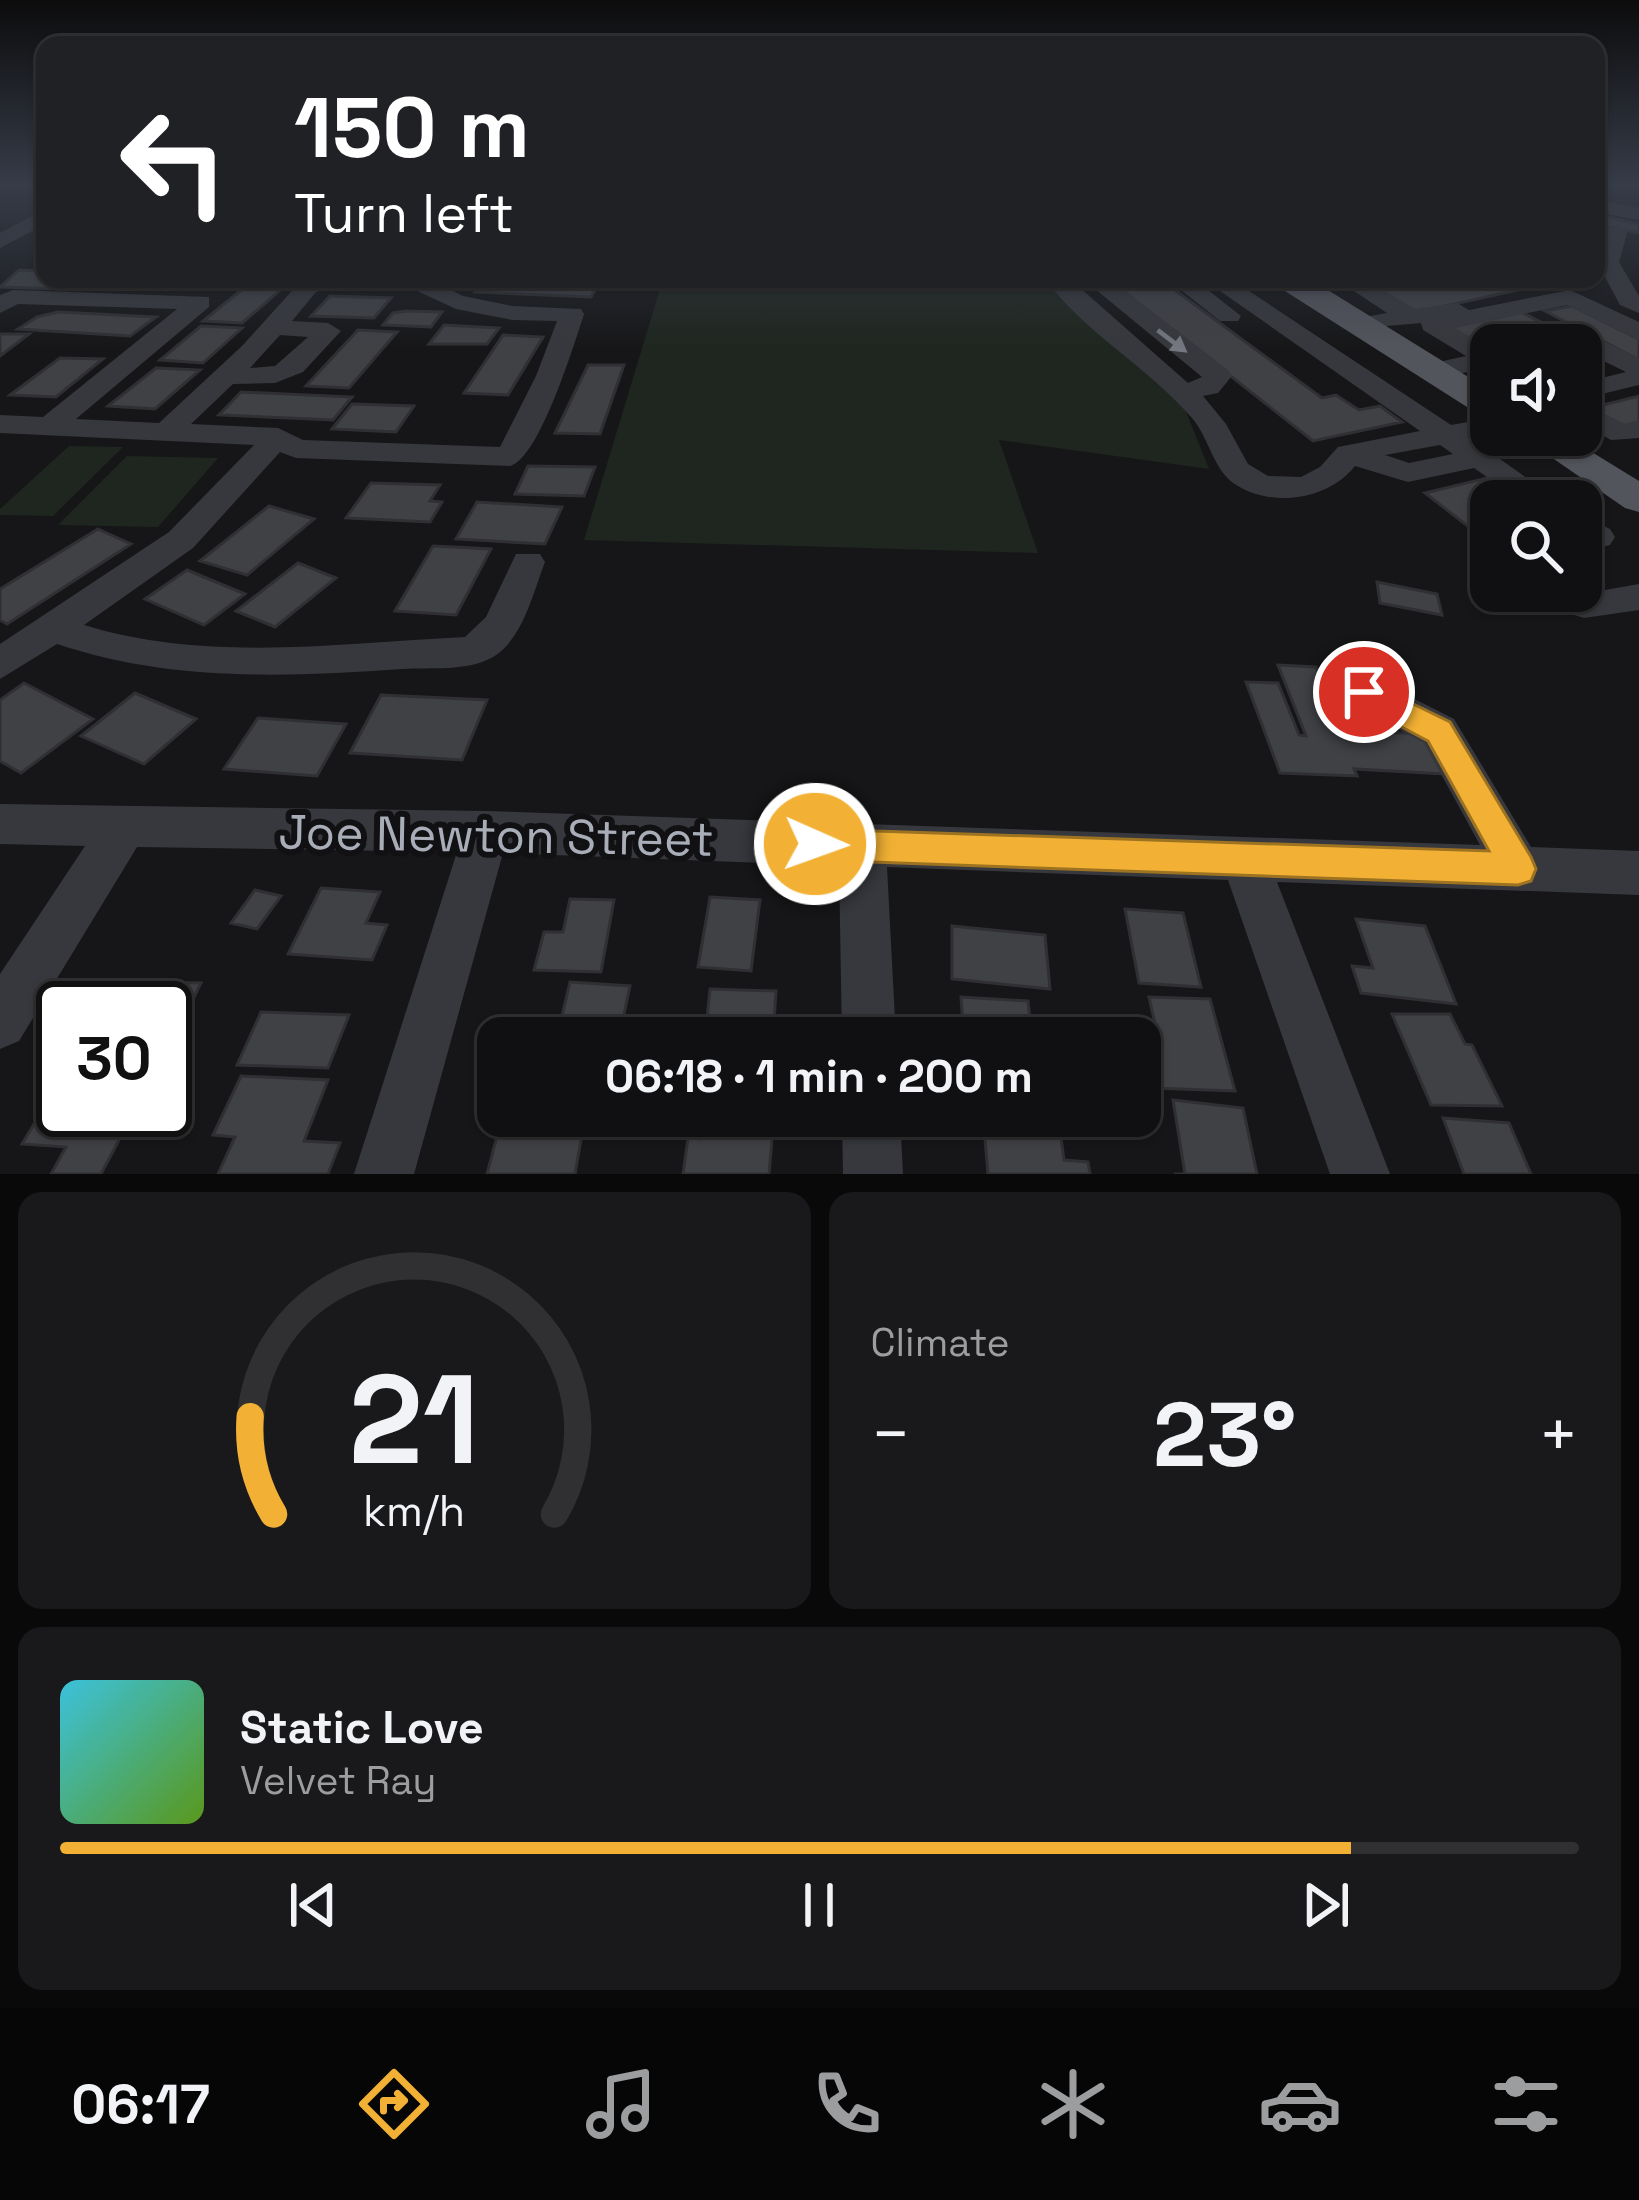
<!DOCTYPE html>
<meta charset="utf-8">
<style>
:root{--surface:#101012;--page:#19191b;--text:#f1f3f6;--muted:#9c9d9f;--line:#303032;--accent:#f2b134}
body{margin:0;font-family:"Space Grotesk",sans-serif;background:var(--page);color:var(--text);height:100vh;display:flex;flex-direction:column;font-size:45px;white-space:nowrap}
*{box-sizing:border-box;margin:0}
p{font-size:39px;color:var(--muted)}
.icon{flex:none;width:66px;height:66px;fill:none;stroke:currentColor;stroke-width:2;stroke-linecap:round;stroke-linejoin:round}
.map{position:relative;height:1174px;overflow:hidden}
.details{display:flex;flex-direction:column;gap:18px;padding:18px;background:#09090a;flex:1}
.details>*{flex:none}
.hud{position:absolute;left:36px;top:36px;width:1569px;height:252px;border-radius:24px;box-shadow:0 3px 9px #0004,0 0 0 3px var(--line);background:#202124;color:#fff;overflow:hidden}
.fabs{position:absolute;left:1470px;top:324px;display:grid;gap:24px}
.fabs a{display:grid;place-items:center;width:132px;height:132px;border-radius:24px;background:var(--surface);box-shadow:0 3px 9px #0004,0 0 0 3px var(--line);font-size:60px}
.speed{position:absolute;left:36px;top:981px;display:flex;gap:24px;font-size:60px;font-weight:700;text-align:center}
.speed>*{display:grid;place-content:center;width:156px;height:156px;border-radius:50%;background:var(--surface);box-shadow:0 3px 9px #0004,0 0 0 3px var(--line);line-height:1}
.speed .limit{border:6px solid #111;border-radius:18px;background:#fff;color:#111}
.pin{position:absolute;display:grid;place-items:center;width:102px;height:102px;color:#fff;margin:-51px;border:6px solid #fff;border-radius:50%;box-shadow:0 3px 12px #0007}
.me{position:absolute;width:132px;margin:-66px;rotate:92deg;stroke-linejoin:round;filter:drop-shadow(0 0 9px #0008)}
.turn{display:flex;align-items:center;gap:42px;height:252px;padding:0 60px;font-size:54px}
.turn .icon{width:156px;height:156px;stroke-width:2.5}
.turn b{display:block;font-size:84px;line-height:102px}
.big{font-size:90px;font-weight:600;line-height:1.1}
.details .tile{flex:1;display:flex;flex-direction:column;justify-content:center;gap:18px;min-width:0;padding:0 42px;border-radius:24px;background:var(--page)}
.details .dial{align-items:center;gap:0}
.dial svg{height:312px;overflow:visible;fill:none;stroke:var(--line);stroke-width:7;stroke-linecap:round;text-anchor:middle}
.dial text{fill:var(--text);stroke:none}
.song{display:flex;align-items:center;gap:36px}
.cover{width:144px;height:144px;border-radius:18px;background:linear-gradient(135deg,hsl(190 70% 55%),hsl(90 70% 35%))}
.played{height:12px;border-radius:6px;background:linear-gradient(90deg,var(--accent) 85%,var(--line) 85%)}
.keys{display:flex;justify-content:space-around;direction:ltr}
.heat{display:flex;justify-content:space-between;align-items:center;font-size:66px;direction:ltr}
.details .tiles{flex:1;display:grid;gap:18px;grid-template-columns:1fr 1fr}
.tile:last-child{grid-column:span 2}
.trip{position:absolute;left:477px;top:1017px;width:684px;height:120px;border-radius:24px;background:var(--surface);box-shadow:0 3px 9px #0004,0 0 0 3px var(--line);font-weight:600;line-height:120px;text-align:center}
.menu{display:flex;height:192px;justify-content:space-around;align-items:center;background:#060607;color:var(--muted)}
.menu .icon{width:84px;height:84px}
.menu .current{color:var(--accent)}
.menu b{font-size:54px;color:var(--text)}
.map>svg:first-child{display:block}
</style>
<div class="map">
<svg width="1639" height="1174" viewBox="0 0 1639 1174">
<rect width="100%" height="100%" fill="#161618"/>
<!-- green -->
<path fill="#1e261f" d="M 663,279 L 1043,279 L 1183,404 L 1209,469 L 999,440 L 1038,553 L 584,540 Z
M 69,446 L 123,447 L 53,516 L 0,515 L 0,509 Z
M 127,456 L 218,458 L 158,527 L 58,525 Z"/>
<!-- building -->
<path fill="#404145" stroke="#303034" stroke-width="3" d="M 1596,215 L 1639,224 L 1639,233 L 1596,224 Z
M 19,270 L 45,271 L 45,279 L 77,279 L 63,289 L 0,287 Z
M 140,279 L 193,279 L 183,288 L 131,287 Z
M 255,279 L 293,279 L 242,323 L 203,321 Z
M 471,279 L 566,279 L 601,280 L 591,297 L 475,292 L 479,287 L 465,286 Z
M 1397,279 L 1568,279 L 1413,313 L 1365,285 Z
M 1161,280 L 1322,398 L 1336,395 L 1359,410 L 1380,406 L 1402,422 L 1313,441 L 1120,289 Z
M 330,296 L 391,298 L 374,318 L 311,316 Z
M 1572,306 L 1639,339 L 1639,360 L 1545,311 Z
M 406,311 L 442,312 L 431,327 L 383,325 L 393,313 Z
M 58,312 L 156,317 L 130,336 L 18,329 L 37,317 Z
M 1521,312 L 1556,330 L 1513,339 L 1499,331 L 1464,338 L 1445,327 Z
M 444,325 L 499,328 L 487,344 L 429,344 Z
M 201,326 L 242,328 L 203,363 L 160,360 Z
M 358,330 L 397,332 L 349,388 L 306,386 Z
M 0,334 L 29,334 L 0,356 Z
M 503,335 L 543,337 L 508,395 L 464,393 Z
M 60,358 L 103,359 L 56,397 L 10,395 Z
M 588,365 L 624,365 L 600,434 L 555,433 Z
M 156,368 L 200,370 L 155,409 L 108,406 Z
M 241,392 L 352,397 L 333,420 L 219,415 Z
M 1639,396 L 1639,422 L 1619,427 L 1587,409 Z
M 352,404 L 414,406 L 396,432 L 332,429 Z
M 528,466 L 595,467 L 584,496 L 515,494 Z
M 1491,477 L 1525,501 L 1491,501 L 1491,544 L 1425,493 Z
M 371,483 L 440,485 L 430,501 L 442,502 L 430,522 L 346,518 Z
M 477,502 L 562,507 L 545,544 L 456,539 Z
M 269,506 L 314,519 L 247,575 L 200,561 Z
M 98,529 L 131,544 L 7,624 L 0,620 L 0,589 Z
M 433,546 L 491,549 L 456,615 L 395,611 Z
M 298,563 L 336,578 L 275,627 L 236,611 Z
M 187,570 L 245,594 L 204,625 L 145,599 Z
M 1377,582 L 1437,594 L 1442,615 L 1380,603 Z
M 1278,665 L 1316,667 L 1344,730 L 1424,734 L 1446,774 L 1354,769 L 1357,776 L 1280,773 L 1246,682 L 1278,683 L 1299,735 L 1306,736 Z
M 24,683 L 93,719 L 21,773 L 0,761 L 0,700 Z
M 135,693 L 196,719 L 144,764 L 81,736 Z
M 381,695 L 487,700 L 462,760 L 350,753 Z
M 258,718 L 346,724 L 317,776 L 224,769 Z
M 321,888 L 380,892 L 366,923 L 387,925 L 372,960 L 288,954 Z
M 255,890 L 281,896 L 257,929 L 231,923 Z
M 710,897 L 760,900 L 751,971 L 698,967 Z
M 570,899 L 614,900 L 601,972 L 534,970 L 544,932 L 563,932 Z
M 1125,909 L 1183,913 L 1201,987 L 1139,983 Z
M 1356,919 L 1425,926 L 1456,1004 L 1361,993 L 1352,966 L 1373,968 Z
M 952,926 L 1045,935 L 1050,989 L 952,979 Z
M 123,982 L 201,983 L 165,1056 L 165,1008 L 109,1008 Z
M 570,982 L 630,986 L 619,1038 L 518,1038 L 524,1018 L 561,1020 Z
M 710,989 L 776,991 L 773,1038 L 705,1038 Z
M 961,997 L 1028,1001 L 1031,1029 L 1062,1031 L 1063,1038 L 964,1038 Z
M 1149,997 L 1210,999 L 1235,1091 L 1152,1088 L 1138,1023 L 1155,1024 Z
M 261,1012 L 349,1015 L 328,1068 L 237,1065 Z
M 1392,1014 L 1450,1014 L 1465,1044 L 1472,1045 L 1502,1106 L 1431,1105 Z
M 241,1076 L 328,1080 L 304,1141 L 340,1143 L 328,1174 L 218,1174 L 235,1137 L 213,1135 Z
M 60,1081 L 63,1110 L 135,1110 L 101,1174 L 51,1174 L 66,1147 L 22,1144 Z
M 1173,1100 L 1243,1108 L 1257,1174 L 1174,1174 L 1185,1174 Z
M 524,1116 L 606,1116 L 603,1135 L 582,1134 L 575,1174 L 487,1174 L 497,1136 L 519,1137 Z
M 704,1116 L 774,1116 L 769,1174 L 683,1174 L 688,1138 L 700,1139 Z
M 983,1116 L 1058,1116 L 1064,1160 L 1088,1162 L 1090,1174 L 988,1174 Z
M 1443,1118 L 1509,1123 L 1531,1174 L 1464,1174 Z"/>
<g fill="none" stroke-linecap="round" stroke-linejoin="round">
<!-- minor -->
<path fill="#37383d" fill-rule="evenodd" d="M 1596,200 L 1639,208 L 1639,220 L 1596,212 Z
M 45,209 L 45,224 L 0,248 L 0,233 Z
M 1617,224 L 1628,230 L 1619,262 L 1639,296 L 1639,313 L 1620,305 L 1597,262 L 1606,230 Z
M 310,279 L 429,279 L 463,296 L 512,306 L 581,309 L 584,314 C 574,345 539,459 510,466 L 296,458 L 280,452 L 193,548 L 84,625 C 207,663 340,643 465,637 L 486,617 L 516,554 L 540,554 L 545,562 C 533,593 523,639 493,657 C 467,672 431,667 402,669 C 284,677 171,682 57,644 L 0,679 L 0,644 L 169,532 L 254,445 L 0,433 L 0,415 L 43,417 L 177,309 L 18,304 L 0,313 L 0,295 L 13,290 L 209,297 L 209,307 L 76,419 L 159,423 L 242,346 L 300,282 ZM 329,288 L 413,289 L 456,309 L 512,320 L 557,321 L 536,376 L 500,447 L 303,440 L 278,428 L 191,424 L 233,384 L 275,383 L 303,372 L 341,331 L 328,323 L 292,321 L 316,292 ZM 280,335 L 308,337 L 275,366 L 250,368 Z
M 1045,279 L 1070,279 L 1188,383 L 1202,377 L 1083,279 L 1110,279 L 1228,370 L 1232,376 L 1218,393 L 1203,396 L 1226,424 L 1248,464 L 1268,476 L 1301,477 L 1320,467 L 1338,447 L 1420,431 L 1203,279 L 1231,279 L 1451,425 L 1491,418 L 1494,435 L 1472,439 L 1559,501 L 1521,501 L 1474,468 L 1408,482 L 1355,466 C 1329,499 1275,508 1238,486 C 1213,472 1210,439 1192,418 C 1148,367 1086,334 1045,279 ZM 1440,445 L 1453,454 L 1409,463 L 1385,455 Z
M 1167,279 L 1194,279 L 1241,316 L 1238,321 L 1220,321 Z
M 1336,279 L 1365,279 L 1415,309 L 1457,303 L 1469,310 L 1570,290 L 1639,322 L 1639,340 L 1567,305 L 1455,328 L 1491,349 L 1491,367 L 1435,379 L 1425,377 L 1421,371 L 1425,365 L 1466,356 L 1423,330 L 1421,323 L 1352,329 L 1348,324 L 1352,319 L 1387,313 Z
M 1588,334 L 1639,358 L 1639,385 L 1581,399 L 1581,383 L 1626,372 L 1581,350 L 1581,345 L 1537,345 L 1550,337 Z
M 1581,402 L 1625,424 L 1639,420 L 1639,438 L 1611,440 L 1581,423 Z
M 1581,515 L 1610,529 L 1615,537 L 1610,545 L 1598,548 L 1581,542 Z
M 1639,584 L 1639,610 L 1584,618 L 1571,614 L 1566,605 L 1571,596 Z
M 1350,645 L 1364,650 L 1379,681 L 1454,719 L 1531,847 L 1639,851 L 1639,895 L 1277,882 L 1390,1174 L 1330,1174 L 1228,880 L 887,867 L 896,1038 L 842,1038 L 839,866 L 503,853 L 414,1174 L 354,1174 L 457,852 L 137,847 L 19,1041 L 0,1049 L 0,974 L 85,846 L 0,844 L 0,804 L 486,811 L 1480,845 L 1424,743 L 1350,703 L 1330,660 L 1336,650 Z
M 842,1116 L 900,1116 L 903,1174 L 843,1174 Z"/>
<!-- major -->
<path fill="#53555c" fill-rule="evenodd" d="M 1266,279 L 1310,279 L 1491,391 L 1491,417 L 1478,414 Z
M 1519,435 L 1564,435 L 1639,481 L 1639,512 L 1625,508 Z"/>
</g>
<!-- one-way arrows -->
<defs><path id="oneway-solid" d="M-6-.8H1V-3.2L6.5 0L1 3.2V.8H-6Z" transform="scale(3)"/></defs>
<use fill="#757881" href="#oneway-solid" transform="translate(1172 341) rotate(37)"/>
<!-- sky -->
<linearGradient id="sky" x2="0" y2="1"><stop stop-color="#0c0c0d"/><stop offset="0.53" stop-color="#363c48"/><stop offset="1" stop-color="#363c48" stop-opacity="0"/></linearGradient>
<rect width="1639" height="350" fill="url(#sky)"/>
<!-- route -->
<path fill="#f2b134" stroke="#9d7322" stroke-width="3" d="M 1364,680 L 1450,722 L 1531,857 L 1536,869 L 1531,881 L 1518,885 L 815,860 L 803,856 L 798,844 L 803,833 L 815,829 L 1489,851 L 1428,741 L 1353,701 L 1349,692 L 1353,684 Z"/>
<g text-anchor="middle" stroke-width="12" stroke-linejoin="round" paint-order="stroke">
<!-- near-street labels -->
<g font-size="48" fill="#a8adb8" stroke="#111113">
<text transform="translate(496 835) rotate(1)" y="17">Joe Newton Street</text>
</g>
</g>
</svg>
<div class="fabs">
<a><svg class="icon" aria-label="sound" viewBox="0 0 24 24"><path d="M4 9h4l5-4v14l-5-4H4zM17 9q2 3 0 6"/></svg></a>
<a><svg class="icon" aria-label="search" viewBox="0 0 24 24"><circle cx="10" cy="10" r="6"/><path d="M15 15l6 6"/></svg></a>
</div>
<div class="speed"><div class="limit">30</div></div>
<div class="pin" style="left:1364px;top:692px;background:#d93025"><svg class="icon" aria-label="arrive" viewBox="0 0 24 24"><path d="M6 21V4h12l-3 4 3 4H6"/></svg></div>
<svg class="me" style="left:815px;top:844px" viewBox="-20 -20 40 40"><circle r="17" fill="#f2b134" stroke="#fff" stroke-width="3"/><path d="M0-11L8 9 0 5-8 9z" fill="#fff"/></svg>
<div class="trip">06:18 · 1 min · 200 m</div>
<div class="hud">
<div class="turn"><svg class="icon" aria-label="left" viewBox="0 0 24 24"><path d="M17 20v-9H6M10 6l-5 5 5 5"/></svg><div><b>150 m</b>Turn left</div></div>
</div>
</div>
<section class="details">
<div class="tiles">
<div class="tile dial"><svg viewBox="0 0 100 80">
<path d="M14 69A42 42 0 1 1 86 69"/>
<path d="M14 69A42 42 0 0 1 8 44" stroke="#f2b134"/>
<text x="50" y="56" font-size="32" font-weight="700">21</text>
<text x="50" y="72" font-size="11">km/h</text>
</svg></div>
<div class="tile"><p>Climate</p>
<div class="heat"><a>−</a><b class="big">23°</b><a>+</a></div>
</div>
<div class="tile">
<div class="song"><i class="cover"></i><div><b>Static Love</b><p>Velvet Ray</p></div></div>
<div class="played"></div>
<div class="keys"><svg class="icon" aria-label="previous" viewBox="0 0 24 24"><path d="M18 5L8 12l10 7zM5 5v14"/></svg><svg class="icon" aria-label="pause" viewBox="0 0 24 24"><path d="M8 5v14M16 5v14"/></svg><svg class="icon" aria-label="next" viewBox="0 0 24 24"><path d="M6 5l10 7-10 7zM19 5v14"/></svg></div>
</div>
</div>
</section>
<nav class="menu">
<b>06:17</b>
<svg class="icon current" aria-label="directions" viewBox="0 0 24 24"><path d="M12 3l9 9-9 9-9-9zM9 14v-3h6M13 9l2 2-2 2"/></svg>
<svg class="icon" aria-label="music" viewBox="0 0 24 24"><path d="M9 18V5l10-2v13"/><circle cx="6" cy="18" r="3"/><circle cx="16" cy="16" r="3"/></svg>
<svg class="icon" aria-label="phone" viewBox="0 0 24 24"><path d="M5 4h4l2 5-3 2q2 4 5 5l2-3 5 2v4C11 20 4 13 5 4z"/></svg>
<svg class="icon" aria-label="climate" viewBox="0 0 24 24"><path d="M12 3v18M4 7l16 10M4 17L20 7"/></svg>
<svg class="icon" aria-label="car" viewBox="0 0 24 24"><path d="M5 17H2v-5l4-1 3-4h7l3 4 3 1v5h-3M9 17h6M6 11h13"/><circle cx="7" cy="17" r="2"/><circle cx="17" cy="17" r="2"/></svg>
<svg class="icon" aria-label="filters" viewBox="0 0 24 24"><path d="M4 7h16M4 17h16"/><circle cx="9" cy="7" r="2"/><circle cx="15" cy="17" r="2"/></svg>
</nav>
